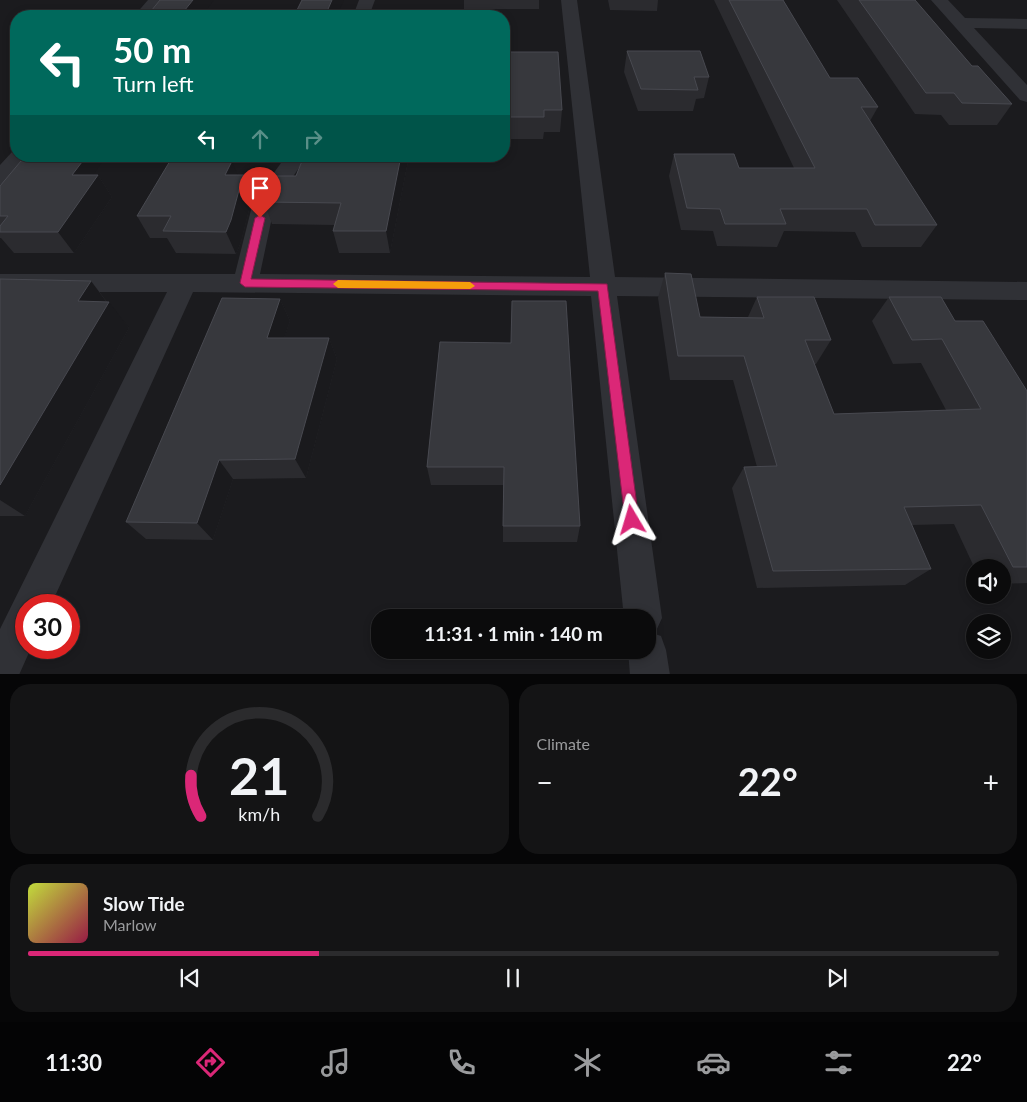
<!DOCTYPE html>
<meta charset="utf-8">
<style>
:root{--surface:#0b0b0c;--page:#141415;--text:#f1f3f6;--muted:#9a9b9d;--line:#2b2b2d;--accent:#db2777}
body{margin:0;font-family:Lato,sans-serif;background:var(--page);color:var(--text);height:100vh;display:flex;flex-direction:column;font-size:19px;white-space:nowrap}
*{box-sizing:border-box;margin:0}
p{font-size:16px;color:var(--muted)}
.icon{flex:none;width:28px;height:28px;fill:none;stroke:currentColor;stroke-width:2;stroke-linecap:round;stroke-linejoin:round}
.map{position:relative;height:674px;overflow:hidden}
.sheet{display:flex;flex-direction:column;gap:10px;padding:10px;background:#060607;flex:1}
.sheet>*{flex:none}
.guide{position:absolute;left:10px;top:10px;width:500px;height:152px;border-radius:20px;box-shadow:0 2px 8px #0003,0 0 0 1px var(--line);background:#00695c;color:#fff;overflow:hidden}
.fabs{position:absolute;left:966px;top:559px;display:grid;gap:10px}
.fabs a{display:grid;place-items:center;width:45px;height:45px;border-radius:50%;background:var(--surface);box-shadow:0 2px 8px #0003,0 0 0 1px var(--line);font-size:25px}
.speed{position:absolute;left:15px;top:594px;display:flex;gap:10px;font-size:25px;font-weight:700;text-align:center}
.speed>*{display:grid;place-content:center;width:65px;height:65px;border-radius:50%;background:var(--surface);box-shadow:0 2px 8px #0003,0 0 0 1px var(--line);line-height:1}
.speed .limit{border:8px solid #d22;background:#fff;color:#111}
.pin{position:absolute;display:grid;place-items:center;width:42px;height:42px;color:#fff;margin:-51px -21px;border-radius:50% 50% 50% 0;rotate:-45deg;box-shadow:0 0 5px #0007}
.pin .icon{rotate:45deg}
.me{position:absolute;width:55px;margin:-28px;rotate:353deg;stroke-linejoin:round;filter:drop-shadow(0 0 4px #0008)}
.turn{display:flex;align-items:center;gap:18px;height:105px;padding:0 20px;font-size:22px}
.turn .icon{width:65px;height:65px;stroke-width:2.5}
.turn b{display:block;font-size:35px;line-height:42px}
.lanes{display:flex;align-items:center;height:48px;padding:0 20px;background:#0003;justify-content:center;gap:25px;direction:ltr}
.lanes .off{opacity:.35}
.big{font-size:38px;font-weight:700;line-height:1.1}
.sheet .card{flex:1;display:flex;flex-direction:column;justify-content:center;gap:8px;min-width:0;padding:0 18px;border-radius:20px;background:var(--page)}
.sheet .dial{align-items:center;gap:0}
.dial svg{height:130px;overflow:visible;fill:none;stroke:var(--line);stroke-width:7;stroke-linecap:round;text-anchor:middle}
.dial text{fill:var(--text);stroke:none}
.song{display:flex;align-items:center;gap:15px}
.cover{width:60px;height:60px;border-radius:8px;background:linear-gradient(135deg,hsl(70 70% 55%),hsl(340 70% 35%))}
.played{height:5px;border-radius:2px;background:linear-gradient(90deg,var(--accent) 30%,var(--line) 30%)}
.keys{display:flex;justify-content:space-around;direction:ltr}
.heat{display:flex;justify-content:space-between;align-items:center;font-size:28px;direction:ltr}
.sheet .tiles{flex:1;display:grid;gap:10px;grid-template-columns:1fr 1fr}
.card:last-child{grid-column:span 2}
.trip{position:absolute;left:371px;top:609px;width:285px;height:50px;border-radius:20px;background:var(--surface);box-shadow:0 2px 8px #0003,0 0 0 1px var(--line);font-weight:700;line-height:50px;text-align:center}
.menu{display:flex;height:80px;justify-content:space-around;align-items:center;background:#040405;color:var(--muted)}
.menu .icon{width:35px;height:35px}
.menu .active{color:var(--accent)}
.menu b{font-size:22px;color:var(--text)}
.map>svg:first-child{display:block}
</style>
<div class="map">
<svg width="1027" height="675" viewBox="0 0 1027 675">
<rect width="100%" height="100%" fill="#0f0f10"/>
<!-- built -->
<path fill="#1b1b1e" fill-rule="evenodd" d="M 0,0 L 1027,0 L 1027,674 L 0,675 ZM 16,16 L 504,16 L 504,156 L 16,156 ZM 975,568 L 1002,568 L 1002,595 L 975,595 ZM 26,605 L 69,605 L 69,648 L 26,648 ZM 380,618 L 648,618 L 648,650 L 380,650 ZM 975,622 L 1002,622 L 1002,650 L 975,650 Z"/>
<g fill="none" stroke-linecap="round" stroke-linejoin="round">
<!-- minor -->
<path fill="#303136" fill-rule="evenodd" d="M 148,0 L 164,0 L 150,16 L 134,16 Z
M 359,0 L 375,0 L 369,16 L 353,16 Z
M 561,0 L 577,0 L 615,277 L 1027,282 L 1027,300 L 617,296 L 662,618 L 656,631 L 652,633 L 661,636 L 666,650 L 670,675 L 630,675 L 628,650 L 648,650 L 648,618 L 624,618 L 591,296 L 193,292 L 51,605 L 26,605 L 26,648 L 31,648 L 19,675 L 0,675 L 0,629 L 167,292 L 0,292 L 0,274 L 235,274 L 253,202 L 286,156 L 307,156 L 275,203 L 260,274 L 590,277 Z
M 931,0 L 948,0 L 965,18 L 1027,19 L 1027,29 L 974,28 L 1027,85 L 1027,102 L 1020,100 Z
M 16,150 L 16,156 L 29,156 L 8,183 L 0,185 L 0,165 L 12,152 Z"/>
</g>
<!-- wall -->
<path fill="#2b2b2f" d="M 464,0 L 539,0 L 539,9 L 464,9 Z
M 608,0 L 658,0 L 657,11 L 610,10 Z
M 714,0 L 783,0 L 830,78 L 878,107 L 870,121 L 937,225 L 921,247 L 862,247 L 855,232 L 784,231 L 777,247 L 717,246 L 713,231 L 681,230 L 669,176 L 674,154 L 739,168 L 794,168 Z
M 837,0 L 915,0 L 972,66 L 1012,104 L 997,125 L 949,125 L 941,115 L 915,114 Z
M 627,51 L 709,77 L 704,98 L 696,99 L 693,111 L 638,111 L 624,72 Z
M 504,52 L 562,110 L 560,132 L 544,132 L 543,139 L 504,139 Z
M 304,156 L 409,156 L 390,253 L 339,253 L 333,231 L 334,225 L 272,224 L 264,202 L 296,176 Z
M 93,175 L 98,175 L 112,197 L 74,253 L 14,253 L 1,238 L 0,238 L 0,186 Z
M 237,175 L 245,175 L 254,197 L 251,202 L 241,242 L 236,254 L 176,253 L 167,238 L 150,238 L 137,216 Z
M 665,273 L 700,317 L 748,317 L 757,297 L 831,340 L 816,364 L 814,364 L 834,414 L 946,410 L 921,363 L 893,364 L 872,321 L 889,297 L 955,321 L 1027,391 L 1027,583 L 1002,584 L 1002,568 L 975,568 L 975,569 L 954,524 L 912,525 L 931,569 L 905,585 L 757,588 L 732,488 L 744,467 L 757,467 L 733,380 L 670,380 L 658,298 Z
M 0,279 L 91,281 L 107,302 L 129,328 L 25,516 L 0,516 Z
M 280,299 L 290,321 L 284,338 L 329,338 L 337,359 L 306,478 L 233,479 L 213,540 L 146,539 L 126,522 Z
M 440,342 L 580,526 L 577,542 L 503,542 L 503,485 L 431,485 L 427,467 Z"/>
<!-- shaded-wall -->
<path fill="#1a1a1d" d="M 193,0 L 214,0 L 202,16 L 180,16 Z
M 332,0 L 344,0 L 337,16 L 325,16 Z
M 78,156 L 106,156 L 92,177 L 98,175 L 112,197 L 74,253 L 58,232 L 74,162 Z
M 401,156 L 409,156 L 390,253 L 386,231 Z
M 232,161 L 241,183 L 225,175 Z
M 245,175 L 254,197 L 251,202 L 241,242 L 236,254 L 226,232 L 242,179 Z
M 91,281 L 108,304 L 109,302 L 129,328 L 25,516 L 0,500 L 0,485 L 78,301 Z
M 280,299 L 290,321 L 277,359 L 267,338 Z
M 329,338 L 337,359 L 306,478 L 295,459 Z
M 219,460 L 233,479 L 213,540 L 197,523 Z"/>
<!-- building -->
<path fill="#37383d" stroke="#484950" d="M 160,0 L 193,0 L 180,16 L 147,16 Z
M 302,0 L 332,0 L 325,16 L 294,16 Z
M 729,0 L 783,0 L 830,78 L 858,78 L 878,107 L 861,107 L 937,225 L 875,225 L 867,209 L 780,209 L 786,224 L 725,224 L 720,209 L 687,208 L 674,154 L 734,154 L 739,168 L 815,168 Z
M 859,0 L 915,0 L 972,66 L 978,66 L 1012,104 L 962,103 L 954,93 L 926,93 Z
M 627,51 L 700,51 L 709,77 L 694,77 L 698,90 L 641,89 Z
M 504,52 L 558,52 L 562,110 L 544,110 L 544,117 L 504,117 Z
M 30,156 L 78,156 L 74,162 L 82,162 L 72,175 L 98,175 L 58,232 L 0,232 L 0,226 L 8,216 L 0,216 L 0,186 L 21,161 L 25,161 Z
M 304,156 L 401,156 L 386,231 L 333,231 L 341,203 L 264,202 L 269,182 L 273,176 L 296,176 Z
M 170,161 L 232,161 L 225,175 L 245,175 L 242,179 L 231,220 L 226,232 L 163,231 L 171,216 L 137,216 Z
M 665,273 L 691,274 L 700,317 L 764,318 L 757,297 L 814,297 L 831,340 L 805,340 L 834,414 L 981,409 L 942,339 L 912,340 L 889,297 L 941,297 L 955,321 L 983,321 L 1027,391 L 1027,567 L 1013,567 L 981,505 L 904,507 L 931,569 L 773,571 L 744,467 L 777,466 L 744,356 L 678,356 Z
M 0,279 L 91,281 L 78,301 L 109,302 L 0,485 Z
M 222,298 L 280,299 L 267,338 L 329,338 L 295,459 L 219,460 L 197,523 L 126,522 Z
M 512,301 L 566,301 L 580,526 L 503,526 L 504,467 L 427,467 L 440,342 L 511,343 Z"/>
<!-- route -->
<path fill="#db2777" stroke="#8e194d" d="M 260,215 L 265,218 L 251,279 L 607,284 L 639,520 L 637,525 L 632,527 L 627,525 L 625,520 L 598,291 L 245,287 L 240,283 L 255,218 Z"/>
<!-- slow -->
<path fill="#f59e0b" d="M 338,280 L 470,282 L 475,286 L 470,289 L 338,288 L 333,284 Z"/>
</svg>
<div class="fabs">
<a><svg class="icon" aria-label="sound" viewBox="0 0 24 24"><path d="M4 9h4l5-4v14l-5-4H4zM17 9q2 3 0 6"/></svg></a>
<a><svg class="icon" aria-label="layers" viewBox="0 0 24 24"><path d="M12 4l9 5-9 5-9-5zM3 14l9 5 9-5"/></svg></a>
</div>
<div class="speed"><div class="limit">30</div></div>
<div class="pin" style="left:260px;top:218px;background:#d93025"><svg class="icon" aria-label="arrive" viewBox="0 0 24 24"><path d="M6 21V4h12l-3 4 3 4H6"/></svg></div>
<svg class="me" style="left:632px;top:520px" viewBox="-20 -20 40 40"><path d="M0-17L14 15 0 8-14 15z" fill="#db2777" stroke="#fff" stroke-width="4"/></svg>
<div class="trip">11:31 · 1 min · 140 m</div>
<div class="guide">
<div class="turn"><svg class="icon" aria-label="left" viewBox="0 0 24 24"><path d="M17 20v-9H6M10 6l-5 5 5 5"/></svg><div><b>50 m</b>Turn left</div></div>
<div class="lanes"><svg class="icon" aria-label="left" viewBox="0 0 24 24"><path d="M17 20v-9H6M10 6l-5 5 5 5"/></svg><svg class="icon off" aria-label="ahead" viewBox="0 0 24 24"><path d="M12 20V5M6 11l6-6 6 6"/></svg><svg class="icon off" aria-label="right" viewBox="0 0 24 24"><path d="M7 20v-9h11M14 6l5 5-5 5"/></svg></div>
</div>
</div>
<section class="sheet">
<div class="tiles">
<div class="card dial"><svg viewBox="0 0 100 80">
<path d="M14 69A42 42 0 1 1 86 69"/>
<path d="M14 69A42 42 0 0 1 8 44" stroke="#db2777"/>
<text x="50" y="56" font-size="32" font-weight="700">21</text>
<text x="50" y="72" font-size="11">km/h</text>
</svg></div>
<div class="card"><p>Climate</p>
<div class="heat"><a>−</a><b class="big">22°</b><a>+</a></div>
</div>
<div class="card">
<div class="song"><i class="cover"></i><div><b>Slow Tide</b><p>Marlow</p></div></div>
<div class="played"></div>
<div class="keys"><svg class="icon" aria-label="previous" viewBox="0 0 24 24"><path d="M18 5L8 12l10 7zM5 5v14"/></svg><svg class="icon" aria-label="pause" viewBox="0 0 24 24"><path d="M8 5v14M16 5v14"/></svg><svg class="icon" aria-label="next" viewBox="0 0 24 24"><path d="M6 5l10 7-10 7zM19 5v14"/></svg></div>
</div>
</div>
</section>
<nav class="menu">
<b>11:30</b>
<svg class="icon active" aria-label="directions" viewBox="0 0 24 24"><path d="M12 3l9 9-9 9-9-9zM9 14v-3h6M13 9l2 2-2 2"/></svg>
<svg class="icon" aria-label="music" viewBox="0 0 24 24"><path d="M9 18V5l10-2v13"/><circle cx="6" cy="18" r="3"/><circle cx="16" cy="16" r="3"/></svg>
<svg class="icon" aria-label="phone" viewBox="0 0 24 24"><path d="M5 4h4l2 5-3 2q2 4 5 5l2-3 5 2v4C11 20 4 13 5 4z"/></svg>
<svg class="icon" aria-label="climate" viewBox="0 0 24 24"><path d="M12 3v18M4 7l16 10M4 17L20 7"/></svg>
<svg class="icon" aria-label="car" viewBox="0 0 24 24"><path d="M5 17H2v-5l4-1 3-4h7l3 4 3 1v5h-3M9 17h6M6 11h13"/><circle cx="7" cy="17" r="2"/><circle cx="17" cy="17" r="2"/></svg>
<svg class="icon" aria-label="filters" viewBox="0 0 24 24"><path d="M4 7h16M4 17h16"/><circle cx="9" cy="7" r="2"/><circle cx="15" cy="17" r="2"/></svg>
<b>22°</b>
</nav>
